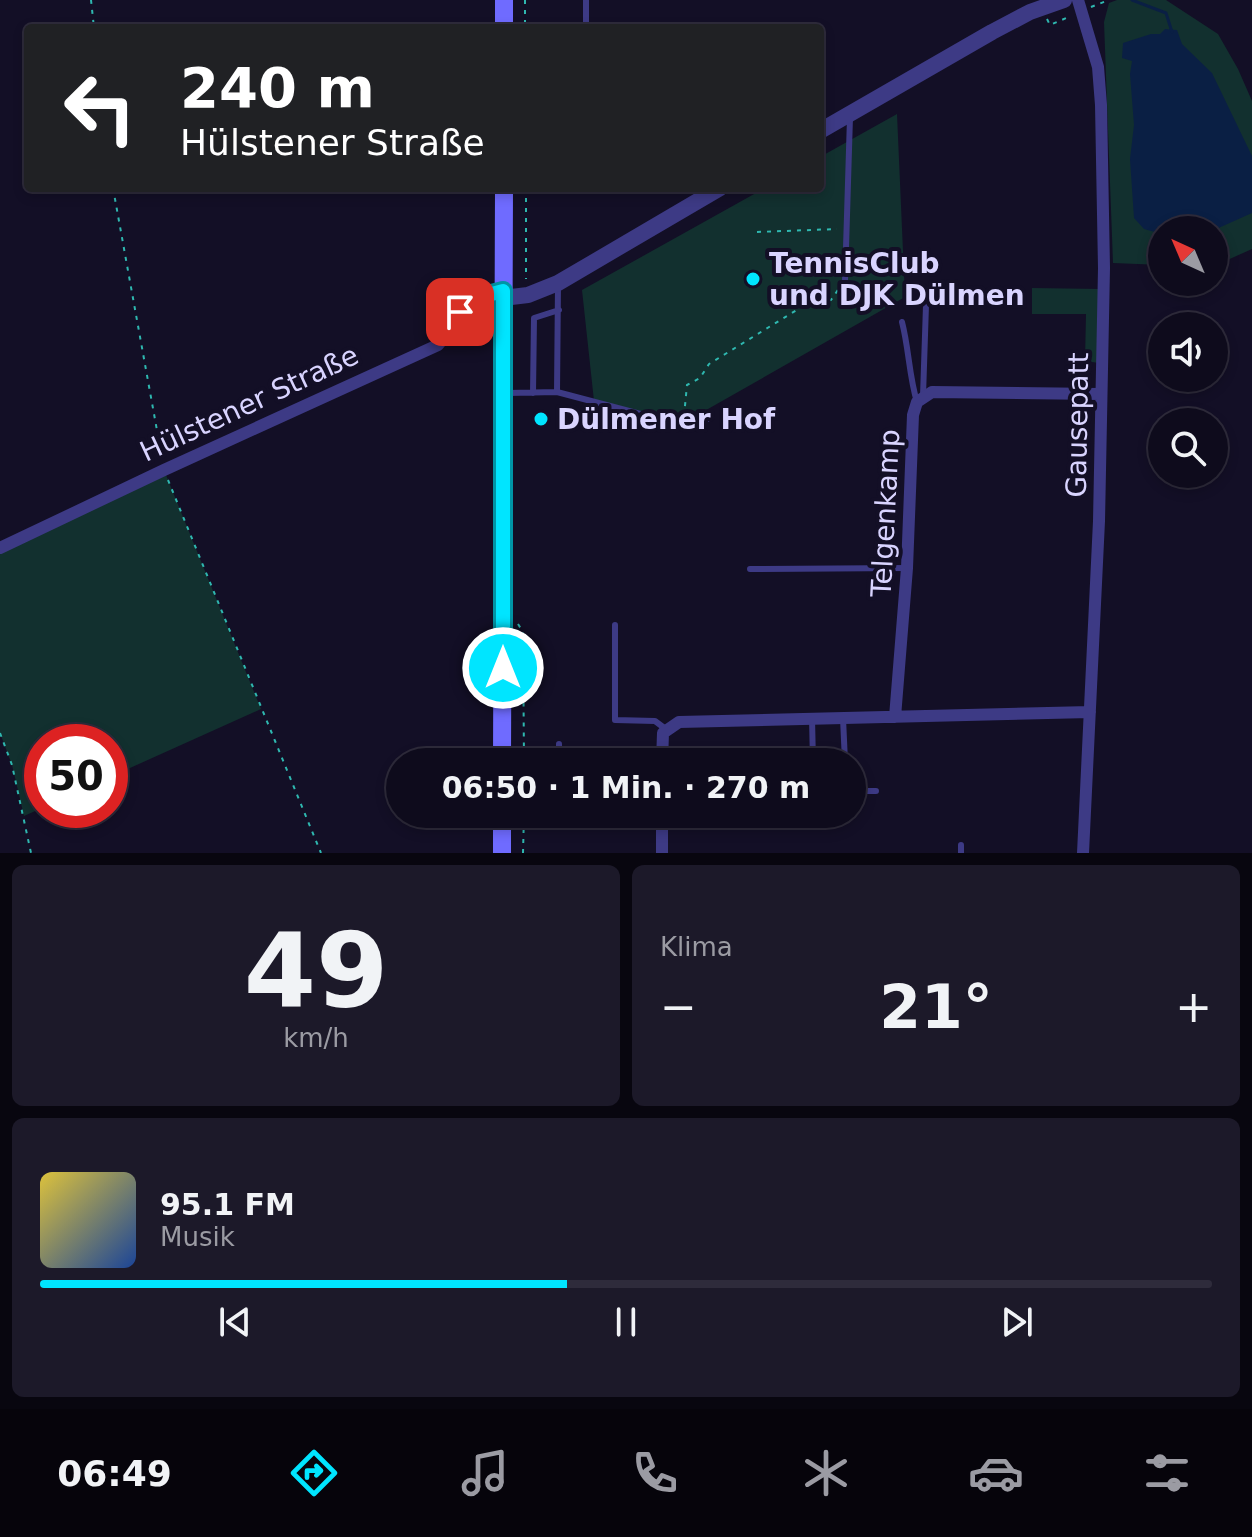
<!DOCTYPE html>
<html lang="de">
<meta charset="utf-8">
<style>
:root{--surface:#0e0b1c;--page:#1c1929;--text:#f1f3f6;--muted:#9b9ba3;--line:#2e2b3b;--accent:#00e5ff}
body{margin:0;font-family:"DejaVu Sans",sans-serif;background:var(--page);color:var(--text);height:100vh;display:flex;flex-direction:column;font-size:30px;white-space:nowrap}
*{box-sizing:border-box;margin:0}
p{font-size:26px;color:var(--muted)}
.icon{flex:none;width:44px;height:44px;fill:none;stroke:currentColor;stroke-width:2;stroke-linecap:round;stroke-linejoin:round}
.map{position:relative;height:853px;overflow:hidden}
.drawer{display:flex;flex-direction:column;gap:12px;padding:12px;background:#08060f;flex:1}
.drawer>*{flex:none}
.guide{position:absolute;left:24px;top:24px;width:800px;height:168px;border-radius:8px;box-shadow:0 4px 12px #0003,0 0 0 2px var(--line);background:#202124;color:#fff;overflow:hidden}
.needle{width:52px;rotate:316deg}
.fabs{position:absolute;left:1148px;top:216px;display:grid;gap:16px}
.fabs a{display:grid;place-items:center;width:80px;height:80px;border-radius:50%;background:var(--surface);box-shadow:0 4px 12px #0003,0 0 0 2px var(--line);font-size:40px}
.speed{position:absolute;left:24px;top:724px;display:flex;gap:16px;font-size:40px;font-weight:700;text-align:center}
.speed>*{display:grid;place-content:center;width:104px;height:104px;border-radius:50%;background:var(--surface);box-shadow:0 4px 12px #0003,0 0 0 2px var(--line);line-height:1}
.speed .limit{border:12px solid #d22;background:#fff;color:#111}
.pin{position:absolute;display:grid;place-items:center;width:68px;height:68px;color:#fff;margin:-34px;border-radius:16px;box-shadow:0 4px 12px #0006}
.me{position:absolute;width:88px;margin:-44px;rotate:0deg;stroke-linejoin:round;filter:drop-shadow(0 0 6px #0008)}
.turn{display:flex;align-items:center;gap:28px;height:168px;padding:0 24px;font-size:36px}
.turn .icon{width:104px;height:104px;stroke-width:2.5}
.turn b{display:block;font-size:56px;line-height:68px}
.big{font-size:60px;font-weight:600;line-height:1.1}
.drawer .tile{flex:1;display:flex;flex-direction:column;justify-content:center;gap:12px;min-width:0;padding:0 28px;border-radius:12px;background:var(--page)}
.drawer .dial{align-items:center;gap:0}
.dial b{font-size:104px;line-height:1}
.song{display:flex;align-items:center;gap:24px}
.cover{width:96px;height:96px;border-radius:12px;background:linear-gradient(135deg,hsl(50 70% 55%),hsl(220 70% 35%))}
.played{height:8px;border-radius:4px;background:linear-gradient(90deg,var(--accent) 45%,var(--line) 45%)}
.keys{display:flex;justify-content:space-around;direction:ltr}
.heat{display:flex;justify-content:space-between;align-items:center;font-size:44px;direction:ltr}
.drawer .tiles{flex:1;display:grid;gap:12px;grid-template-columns:1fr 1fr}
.tile:last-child{grid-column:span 2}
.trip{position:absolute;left:386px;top:748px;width:480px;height:80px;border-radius:40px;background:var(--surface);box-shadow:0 4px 12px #0003,0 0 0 2px var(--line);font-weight:600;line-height:80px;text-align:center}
.tab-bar{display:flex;height:128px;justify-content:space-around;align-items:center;background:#06040b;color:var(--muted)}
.tab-bar .icon{width:56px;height:56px}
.tab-bar .current{color:var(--accent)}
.tab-bar b{font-size:36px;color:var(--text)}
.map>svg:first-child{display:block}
</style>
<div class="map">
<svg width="1252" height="853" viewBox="0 0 1252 853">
<rect width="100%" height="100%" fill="#130f26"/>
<!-- green -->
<path fill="#12302f" d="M 1117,0 L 1166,0 L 1218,34 L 1238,69 L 1252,101 L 1252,249 L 1214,266 L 1214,230 L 1162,230 L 1162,265 L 1113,263 L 1104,22 L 1109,3 Z
M 897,114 L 905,297 L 678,426 L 594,401 L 582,290 L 765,188 L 820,188 L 820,157 Z
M 1032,288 L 1100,289 L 1099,363 L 1085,361 L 1086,314 L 1032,314 Z
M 164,470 L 261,709 L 110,777 L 110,742 L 42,742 L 42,808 L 24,816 L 12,765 L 0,733 L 0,548 Z"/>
<!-- water -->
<path fill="#0a1f44" d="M 1165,29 L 1177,30 L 1182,44 L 1212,73 L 1252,156 L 1252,213 L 1214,230 L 1162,230 L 1162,234 L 1144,229 L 1134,218 L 1130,159 L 1134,125 L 1130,74 L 1132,61 L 1122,58 L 1123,43 L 1151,34 L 1160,34 Z"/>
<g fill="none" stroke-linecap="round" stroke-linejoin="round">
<!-- stream -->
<path stroke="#0a1f44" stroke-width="3" d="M 1132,0 L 1166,13 L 1172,32"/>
<!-- path -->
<path stroke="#2fb8b0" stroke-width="2" stroke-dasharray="4 6" stroke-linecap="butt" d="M 91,0 L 94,28
M 525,0 L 525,28
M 1091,7 L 1109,0
M 1047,19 L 1050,25 L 1071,16
M 113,188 L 162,458
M 526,188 L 526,279
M 757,232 L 837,229
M 684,416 L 687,385 L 700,378 L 709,364 L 808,303 L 831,300 L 840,287
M 168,480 L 321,853
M 518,624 L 523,632 L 524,762
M 0,733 L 12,765 L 31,853
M 523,853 L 524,814"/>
<!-- service -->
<path stroke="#3d3a85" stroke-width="6" d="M 586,28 L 586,0
M 845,281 L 850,117
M 902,322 C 909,349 909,376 917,402
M 557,392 L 686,426 L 694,426 L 711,417
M 506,393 L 557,392 L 558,285
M 533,393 L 534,318 L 559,310
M 923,396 L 926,305
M 750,569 L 907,568
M 615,625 L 615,720 L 655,721 L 667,730
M 812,718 L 813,762
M 843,718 L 845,762
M 559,744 L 559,762
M 852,791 L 876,791
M 961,845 L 961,853"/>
<!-- minor -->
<path stroke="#3d3a85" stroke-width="12" d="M 1078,0 L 1098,67 L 1101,105 L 1104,268 L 1099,521 L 1083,853
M 0,548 L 164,470 L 438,345 C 467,312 454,300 503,291
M 895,717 L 907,568 L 913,415 L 917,402 L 932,392 L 1100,394
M 662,762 L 663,733 L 679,722 L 1090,712
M 662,814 L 662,853"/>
<!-- tertiary -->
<path stroke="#3d3a85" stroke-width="16" d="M 820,131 L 992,32 L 1030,12 L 1064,0
M 503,298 L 528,295 L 558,283 L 720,188"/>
<!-- secondary -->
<path stroke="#6f6bff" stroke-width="18" d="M 504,28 L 504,0
M 502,762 L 504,188
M 502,853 L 502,814"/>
</g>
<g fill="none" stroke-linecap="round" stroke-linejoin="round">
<defs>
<path id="route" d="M 460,312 L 469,300 L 503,291 L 503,668"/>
</defs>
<!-- route casing -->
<use href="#route" stroke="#0095a6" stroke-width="20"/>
<!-- route -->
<use href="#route" stroke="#00e5ff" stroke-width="14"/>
</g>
<!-- markers -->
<g fill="#00e5ff" stroke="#130f26" stroke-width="3">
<circle cx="753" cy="279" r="8"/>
<circle cx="541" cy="419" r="8"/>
</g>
<g text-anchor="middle" stroke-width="8" stroke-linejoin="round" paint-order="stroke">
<!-- poi labels -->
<g font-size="28" font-weight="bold" fill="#d9d4ff" stroke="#130f26" text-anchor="start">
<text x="769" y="273">TennisClub<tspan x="769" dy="32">und DJK Dülmen</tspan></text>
<text x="557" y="429">Dülmener Hof</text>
</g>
<!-- street labels -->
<g font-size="28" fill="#d9d4ff" stroke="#130f26">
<text transform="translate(249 403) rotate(-25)" y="10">Hülstener Straße</text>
<text transform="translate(1077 425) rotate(-89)" y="10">Gausepatt</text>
<text transform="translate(885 513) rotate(-87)" y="10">Telgenkamp</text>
</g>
</g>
</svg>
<div class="fabs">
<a><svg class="needle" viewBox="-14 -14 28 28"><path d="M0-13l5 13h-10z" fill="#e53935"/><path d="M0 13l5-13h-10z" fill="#9b9ba3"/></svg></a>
<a><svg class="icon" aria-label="sound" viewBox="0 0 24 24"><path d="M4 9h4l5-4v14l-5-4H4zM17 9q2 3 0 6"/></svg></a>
<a><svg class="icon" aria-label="search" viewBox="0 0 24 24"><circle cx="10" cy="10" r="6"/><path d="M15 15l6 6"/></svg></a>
</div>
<div class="speed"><div class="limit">50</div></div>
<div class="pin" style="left:460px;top:312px;background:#d93025"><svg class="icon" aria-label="arrive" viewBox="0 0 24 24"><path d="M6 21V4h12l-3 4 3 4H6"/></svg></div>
<svg class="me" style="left:503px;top:668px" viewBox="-20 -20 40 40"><circle r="17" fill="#00e5ff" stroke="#fff" stroke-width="3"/><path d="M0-11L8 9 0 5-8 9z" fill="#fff"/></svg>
<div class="trip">06:50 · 1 Min. · 270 m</div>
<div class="guide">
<div class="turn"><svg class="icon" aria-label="left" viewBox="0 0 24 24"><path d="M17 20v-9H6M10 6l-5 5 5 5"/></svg><div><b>240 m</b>Hülstener Straße</div></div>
</div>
</div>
<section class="drawer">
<div class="tiles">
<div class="tile dial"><b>49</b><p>km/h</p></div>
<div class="tile"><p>Klima</p>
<div class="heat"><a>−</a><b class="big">21°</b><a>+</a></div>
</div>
<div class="tile">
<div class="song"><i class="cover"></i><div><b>95.1 FM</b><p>Musik</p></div></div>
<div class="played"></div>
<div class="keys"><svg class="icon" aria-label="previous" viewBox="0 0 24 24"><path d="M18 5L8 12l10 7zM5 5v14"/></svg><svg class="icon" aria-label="pause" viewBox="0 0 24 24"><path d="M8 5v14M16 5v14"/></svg><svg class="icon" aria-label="next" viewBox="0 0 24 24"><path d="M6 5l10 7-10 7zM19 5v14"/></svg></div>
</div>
</div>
</section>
<nav class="tab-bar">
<b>06:49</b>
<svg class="icon current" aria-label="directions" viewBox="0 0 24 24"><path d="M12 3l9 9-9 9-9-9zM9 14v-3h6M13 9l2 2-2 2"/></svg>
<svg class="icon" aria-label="music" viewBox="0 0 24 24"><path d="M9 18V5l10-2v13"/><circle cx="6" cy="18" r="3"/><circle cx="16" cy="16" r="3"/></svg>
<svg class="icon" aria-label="phone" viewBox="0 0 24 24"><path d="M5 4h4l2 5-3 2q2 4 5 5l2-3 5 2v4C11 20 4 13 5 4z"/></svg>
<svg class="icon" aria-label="climate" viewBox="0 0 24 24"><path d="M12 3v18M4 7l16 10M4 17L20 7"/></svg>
<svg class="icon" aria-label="car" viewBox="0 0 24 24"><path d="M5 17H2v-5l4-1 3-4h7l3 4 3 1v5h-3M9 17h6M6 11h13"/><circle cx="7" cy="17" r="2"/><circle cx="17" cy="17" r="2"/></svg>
<svg class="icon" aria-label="filters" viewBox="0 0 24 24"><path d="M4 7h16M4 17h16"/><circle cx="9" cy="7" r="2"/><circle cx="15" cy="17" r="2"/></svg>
</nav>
